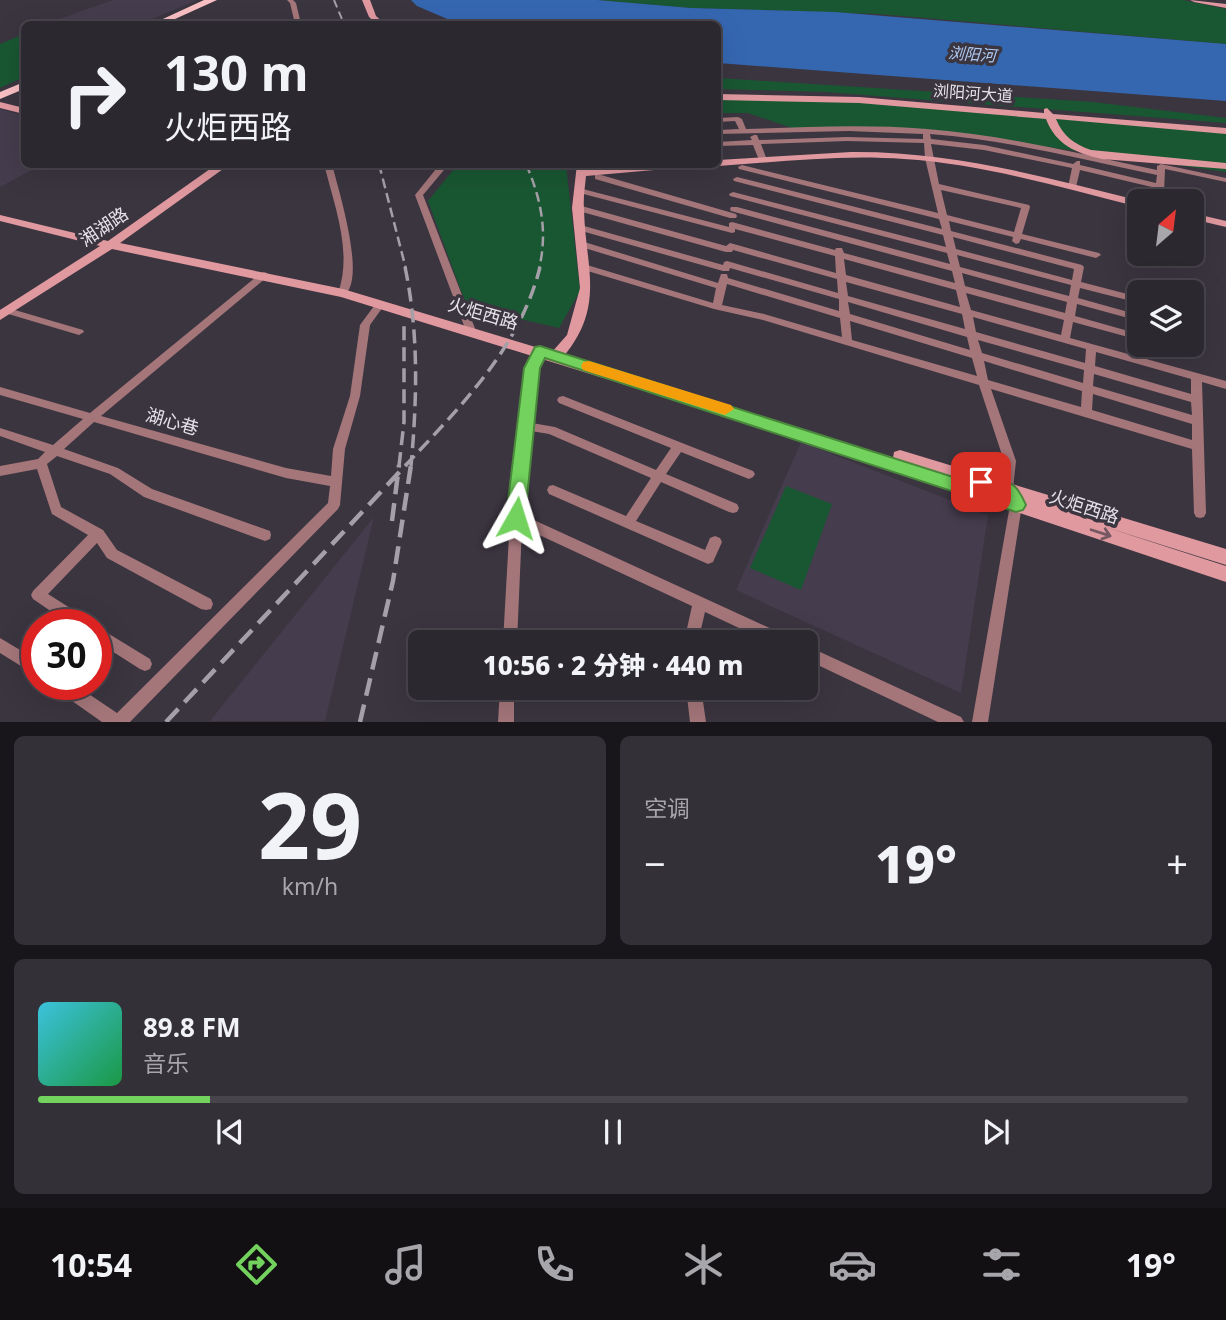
<!DOCTYPE html>
<html lang="zh">
<meta charset="utf-8">
<style>
:root{--surface:#2c2830;--page:#343038;--text:#f1f3f6;--muted:#a6a6ab;--line:#48444c;--accent:#72d25d}
body{margin:0;font-family:"Noto Sans","Noto Sans SC",sans-serif;background:var(--page);color:var(--text);height:100vh;display:flex;flex-direction:column;font-size:26px;white-space:nowrap}
*{box-sizing:border-box;margin:0}
p{font-size:23px;color:var(--muted)}
.icon{flex:none;width:38px;height:38px;fill:none;stroke:currentColor;stroke-width:2;stroke-linecap:round;stroke-linejoin:round}
.map{position:relative;height:722px;overflow:hidden}
.details{display:flex;flex-direction:column;gap:14px;padding:14px;background:#18161a;flex:1}
.details>*{flex:none}
.hud{position:absolute;left:21px;top:21px;width:700px;height:147px;border-radius:10px;box-shadow:0 7px 28px #0002,0 0 0 2px var(--line);background:#2c2830;color:var(--text);overflow:hidden}
.needle{width:46px;rotate:28deg}
.tools{position:absolute;left:1127px;top:189px;display:grid;gap:14px}
.tools a{display:grid;place-items:center;width:77px;height:77px;border-radius:10px;background:var(--surface);box-shadow:0 7px 28px #0002,0 0 0 2px var(--line);font-size:35px}
.speed{position:absolute;left:21px;top:609px;display:flex;gap:14px;font-size:35px;font-weight:700;text-align:center}
.speed>*{display:grid;place-content:center;width:91px;height:91px;border-radius:50%;background:var(--surface);box-shadow:0 7px 28px #0002,0 0 0 2px var(--line);line-height:1}
.speed .limit{border:10px solid #d22;background:#fff;color:#111}
.pin{position:absolute;display:grid;place-items:center;width:60px;height:60px;color:#fff;margin:-30px;border-radius:14px;box-shadow:0 4px 10px #0006}
.me{position:absolute;width:77px;margin:-38px;rotate:6deg;stroke-linejoin:round;filter:drop-shadow(0 0 5px #0008)}
.turn{display:flex;align-items:center;gap:24px;height:147px;padding:0 28px;font-size:32px}
.turn .icon{width:91px;height:91px;stroke-width:2.5}
.turn b{display:block;font-size:49px;line-height:60px}
.big{font-size:52px;font-weight:800;line-height:1.1}
.details .widget{flex:1;display:flex;flex-direction:column;justify-content:center;gap:10px;min-width:0;padding:0 24px;border-radius:10px;background:var(--page)}
.details .dial{align-items:center;gap:0}
.dial b{font-size:91px;line-height:1}
.song{display:flex;align-items:center;gap:21px}
.cover{width:84px;height:84px;border-radius:10px;background:linear-gradient(135deg,hsl(190 70% 55%),hsl(140 70% 35%))}
.played{height:7px;border-radius:4px;background:linear-gradient(90deg,var(--accent) 15%,var(--line) 15%)}
.keys{display:flex;justify-content:space-around;direction:ltr}
.heat{display:flex;justify-content:space-between;align-items:center;font-size:38px;direction:ltr}
.details .tiles{flex:1;display:grid;gap:14px;grid-template-columns:1fr 1fr}
.widget:last-child{grid-column:span 2}
.trip{position:absolute;left:408px;top:630px;width:410px;height:70px;border-radius:10px;background:var(--surface);box-shadow:0 7px 28px #0002,0 0 0 2px var(--line);font-weight:800;line-height:70px;text-align:center}
.dock{display:flex;height:112px;justify-content:space-around;align-items:center;background:#121013;color:var(--muted)}
.dock .icon{width:49px;height:49px}
.dock .selected{color:var(--accent)}
.dock b{font-size:32px;color:var(--text)}
.map>svg:first-child{display:block}
</style>
<div class="map">
<svg width="1226" height="722" viewBox="0 0 1226 722">
<rect width="100%" height="100%" fill="#3b3540"/>
<!-- built -->
<path fill="#453c4d" d="M 113,0 L 197,0 L 141,24 L 45,24 Z
M 0,109 L 24,116 L 24,164 L 41,165 L 0,187 Z
M 801,442 L 988,515 L 961,693 L 736,590 Z
M 374,517 L 325,721 L 210,721 Z"/>
<!-- green -->
<path fill="#195732" d="M 597,0 L 1183,0 L 1226,9 L 1226,44 L 878,14 L 691,8 Z
M 24,34 L 24,77 L 0,88 L 0,44 Z
M 718,78 L 1093,102 L 1226,118 L 1226,123 L 826,92 L 718,89 Z
M 718,99 L 826,99 L 1226,131 L 1226,172 L 963,135 L 795,129 L 748,113 L 718,113 Z
M 457,165 L 566,165 L 580,291 L 559,328 L 467,307 L 428,201 Z
M 786,486 L 832,504 L 801,590 L 750,568 Z"/>
<!-- water -->
<path fill="#3567b1" d="M 411,0 L 597,0 L 691,8 L 835,12 L 1226,44 L 1226,101 L 718,63 L 718,24 L 459,24 L 417,6 Z"/>
<g fill="none" stroke-linecap="round" stroke-linejoin="round">
<!-- street -->
<path fill="#a4767a" fill-rule="evenodd" d="M 287,0 L 293,0 L 296,3 L 301,24 L 295,24 L 290,3 Z
M 738,117 L 742,119 L 746,129 C 806,127 867,124 927,129 C 1005,135 1080,154 1157,170 L 1157,166 L 1161,164 L 1226,178 L 1226,182 L 1165,169 L 1164,193 L 1172,201 L 1163,201 L 1156,194 L 1156,188 L 1080,170 L 1076,187 L 1072,189 L 1068,187 L 1072,168 L 984,150 L 931,144 L 939,184 L 1029,205 L 1030,207 L 1022,234 L 1099,253 L 1101,255 L 1096,258 L 1021,239 L 1019,243 L 1016,244 L 1012,241 L 1013,237 L 949,221 L 951,231 L 1082,265 L 1084,267 L 1081,282 L 1139,297 L 1139,303 L 1080,288 L 1078,298 L 1139,315 L 1139,321 L 1077,304 L 1075,316 L 1139,334 L 1139,340 L 1073,322 L 1070,338 L 1226,381 L 1226,389 L 1202,382 L 1206,513 L 1204,517 L 1200,518 L 1196,517 L 1194,513 L 1192,449 L 991,389 L 1016,461 L 1013,489 L 1022,505 L 988,722 L 972,722 L 1010,505 L 1001,490 L 1004,461 L 979,385 L 763,320 L 714,309 L 581,269 L 579,267 L 584,264 L 587,265 L 713,303 L 716,288 L 578,246 L 577,244 L 581,241 L 718,283 L 721,274 L 727,274 L 728,278 L 839,311 L 839,299 L 730,268 L 729,271 L 723,271 L 578,230 L 577,228 L 578,226 L 584,226 L 723,265 L 724,262 L 727,261 L 838,293 L 837,279 L 733,250 L 732,252 L 726,252 L 575,210 L 574,208 L 578,205 L 726,246 L 730,243 L 836,273 L 835,256 L 735,229 L 735,232 L 732,233 L 576,192 L 576,188 L 579,188 L 729,227 L 729,223 L 732,222 L 835,250 L 836,248 L 842,248 L 844,253 L 955,283 L 952,271 L 731,211 L 730,209 L 731,207 L 737,207 L 950,264 L 947,253 L 730,196 L 729,194 L 733,192 L 946,247 L 943,235 L 734,181 L 733,179 L 737,177 L 942,229 L 939,219 L 739,169 L 738,167 L 742,165 L 938,213 L 925,158 L 924,143 L 847,141 L 761,144 L 767,160 L 763,162 L 759,160 L 753,145 L 718,146 L 718,142 L 752,140 L 750,137 L 754,135 L 757,135 L 759,140 L 847,137 L 923,139 L 923,134 L 849,131 L 718,134 L 718,130 L 739,129 L 735,121 L 718,122 L 718,118 ZM 930,134 C 1007,140 1081,159 1157,175 L 1156,183 L 1080,165 L 1080,161 L 1077,161 L 1073,164 L 984,145 L 931,139 ZM 941,190 L 1021,208 L 1014,232 L 947,215 ZM 953,237 L 1074,269 L 1072,280 L 956,249 ZM 957,255 L 1071,285 L 1069,296 L 960,267 ZM 844,259 L 956,290 L 960,307 L 846,275 ZM 962,273 L 1067,302 L 1065,313 L 965,286 ZM 846,282 L 962,314 L 965,329 L 848,296 ZM 727,284 L 840,318 L 842,337 L 764,314 L 722,305 ZM 966,293 L 1064,320 L 1061,335 L 971,310 ZM 848,302 L 967,337 L 970,350 L 850,314 ZM 973,317 L 1086,349 L 1085,363 L 976,332 ZM 850,321 L 972,358 L 977,376 L 852,340 ZM 978,340 L 1084,370 L 1083,383 L 982,353 ZM 1096,352 L 1191,379 L 1191,394 L 1095,366 ZM 984,361 L 1082,391 L 1081,407 L 988,380 ZM 1094,374 L 1191,402 L 1192,415 L 1093,386 ZM 1093,394 L 1192,424 L 1192,440 L 1092,410 Z
M 324,164 L 332,164 C 338,189 368,282 343,296 L 338,293 C 353,252 334,205 324,164 Z
M 440,164 L 449,164 L 423,195 L 476,331 L 471,334 L 466,331 L 415,195 Z
M 595,175 L 601,175 L 736,214 L 737,216 L 736,218 L 730,218 L 595,179 Z
M 264,272 L 267,273 L 269,275 L 267,277 L 101,416 L 286,468 L 331,476 L 333,449 L 350,396 L 360,325 L 377,302 L 383,302 L 385,304 L 370,325 L 360,396 L 345,449 L 340,505 L 338,509 L 130,722 L 102,722 L 55,689 L 53,684 L 74,684 L 117,713 L 328,503 L 330,486 L 286,478 L 94,422 L 64,449 L 118,468 L 152,489 L 270,531 L 271,535 L 270,539 L 265,541 L 144,497 L 110,474 L 57,456 L 47,464 L 61,507 L 103,530 L 117,550 L 211,599 L 213,604 L 211,609 L 206,610 L 201,609 L 107,558 L 97,543 L 48,594 L 89,620 L 91,625 L 71,625 L 33,599 L 31,595 L 33,591 L 88,535 L 52,514 L 37,469 L 0,476 L 0,466 L 38,459 L 45,452 L 0,436 L 0,428 L 53,445 L 83,419 L 0,395 L 0,387 L 90,413 L 261,273 Z
M 8,308 L 83,330 L 84,332 L 79,335 L 5,313 L 3,311 L 5,309 Z
M 1161,345 L 1178,345 L 1182,348 L 1177,352 L 1162,347 Z
M 540,347 L 545,351 L 537,368 L 532,423 L 555,427 L 656,470 L 671,448 L 559,403 L 557,400 L 559,397 L 563,396 L 753,471 L 755,474 L 753,477 L 749,479 L 681,452 L 666,474 L 737,504 L 739,508 L 737,512 L 733,513 L 729,512 L 661,482 L 636,521 L 705,550 L 710,538 L 715,536 L 720,538 L 722,542 L 713,562 L 708,564 L 549,494 L 547,490 L 549,486 L 553,485 L 626,516 L 651,478 L 549,434 L 531,431 L 523,515 L 789,637 L 791,642 L 769,642 L 705,612 L 698,642 L 684,642 L 692,606 L 522,527 L 517,642 L 503,642 L 510,518 L 527,368 L 536,348 Z
M 96,626 L 150,659 L 152,664 L 150,669 L 145,671 L 140,669 L 96,641 Z
M 0,638 L 37,660 L 37,676 L 0,653 Z
M 805,645 L 961,717 L 964,722 L 938,722 L 805,659 Z
M 500,688 L 514,688 L 514,722 L 498,722 Z
M 686,688 L 701,688 L 706,722 L 690,722 Z"/>
<!-- secondary -->
<path fill="#e199a0" fill-rule="evenodd" d="M 362,0 L 370,0 L 376,16 L 385,24 L 377,24 L 369,17 Z
M 1190,0 L 1226,4 L 1226,8 L 1194,2 Z
M 718,94 L 859,97 L 1044,113 L 1044,109 L 1047,108 L 1053,114 L 1226,128 L 1226,134 L 1056,119 C 1063,136 1074,144 1091,150 L 1226,163 L 1226,169 L 1102,159 C 1076,153 1056,145 1046,119 L 859,103 L 718,100 Z
M 0,102 L 24,108 L 24,114 L 0,108 Z
M 851,152 C 951,151 1045,177 1141,201 L 1139,201 L 1139,207 C 1062,188 984,164 904,159 C 842,154 780,162 718,166 L 714,164 L 718,164 L 718,160 Z
M 217,164 L 230,164 L 120,243 L 343,289 L 552,352 L 567,335 L 580,288 L 572,208 L 577,164 L 587,164 L 587,169 L 645,164 L 693,164 L 688,167 L 586,176 C 585,187 583,198 584,209 C 585,266 606,305 564,356 L 893,458 L 894,452 L 900,450 L 1226,549 L 1226,565 L 1102,526 L 1226,566 L 1226,582 L 778,432 L 341,297 L 112,249 L 0,320 L 0,310 L 100,246 L 0,221 L 0,215 L 108,241 Z
M 1192,213 L 1226,221 L 1226,227 L 1192,219 Z"/>
<!-- primary -->
<path fill="#f9c0c4" fill-rule="evenodd" d="M 204,0 L 217,0 L 164,24 L 152,24 Z
M 24,82 L 24,89 L 0,99 L 0,92 Z"/>
<!-- rail-far3 -->
<path stroke="#a5a0a8" stroke-width="2" stroke-dasharray="8 4.5" stroke-linecap="butt" d="M 334,0 L 344,24"/>
<!-- rail-far2 -->
<path stroke="#a5a0a8" stroke-width="2.5" stroke-dasharray="10 5" stroke-linecap="butt" d="M 379,164 L 406,269
M 526,164 C 541,199 548,231 539,269"/>
<!-- rail-far1 -->
<path stroke="#a5a0a8" stroke-width="3.5" stroke-dasharray="14 7" stroke-linecap="butt" d="M 405,267 C 419,333 417,400 411,466
M 399,466 L 404,422 L 404,326
M 405,466 C 459,408 520,348 540,267"/>
<!-- rail -->
<path stroke="#a5a0a8" stroke-width="4.5" stroke-dasharray="18 9" stroke-linecap="butt" d="M 392,521 L 399,465
M 166,722 L 406,465
M 360,722 L 393,581 L 411,465"/>
</g>
<!-- one-way arrows -->
<defs><path id="oneway-shaft" d="M-6 0H5M1.5-3L5.5 0L1.5 3" fill="none" stroke-width="1.6" stroke-linecap="round" stroke-linejoin="round" transform="scale(1.75)"/></defs>
<use stroke="#755862" href="#oneway-shaft" transform="translate(1101 533) rotate(18)"/>
<!-- route -->
<path fill="#72d25d" stroke="#4a883c" stroke-width="2" d="M 540,346 L 972,483 L 974,477 C 983,474 1005,479 1013,485 C 1019,489 1023,499 1026,505 L 1023,510 L 1016,512 L 545,358 L 540,368 L 525,518 L 523,524 L 516,526 L 509,524 L 506,518 L 524,368 L 535,347 Z"/>
<!-- slow -->
<path fill="#f59e0b" d="M 589,361 L 731,405 L 734,409 L 725,415 L 583,370 L 581,366 L 583,362 Z"/>
<g text-anchor="middle" stroke-width="7" stroke-linejoin="round" paint-order="stroke">
<!-- far-water labels -->
<g font-size="16" font-style="italic" fill="#aec9f1" stroke="#3b3540">
<text transform="translate(972 54) rotate(4)" y="6">浏阳河</text>
</g>
<!-- far-street labels -->
<g font-size="16" fill="#e6e2e9" stroke="#3b3540">
<text transform="translate(973 93) rotate(4)" y="6">浏阳河大道</text>
</g>
<!-- street labels -->
<g font-size="18" fill="#e6e2e9" stroke="#3b3540">
<text transform="translate(104 227) rotate(-34)" y="6">湘湖路</text>
<text transform="translate(483 314) rotate(16)" y="6">火炬西路</text>
<text transform="translate(172 422) rotate(16)" y="6">湖心巷</text>
<text transform="translate(1084 507) rotate(18)" y="6">火炬西路</text>
</g>
</g>
</svg>
<div class="tools">
<a><svg class="needle" viewBox="-14 -14 28 28"><path d="M0-13l5 13h-10z" fill="#e53935"/><path d="M0 13l5-13h-10z" fill="#a6a6ab"/></svg></a>
<a><svg class="icon" aria-label="layers" viewBox="0 0 24 24"><path d="M12 4l9 5-9 5-9-5zM3 14l9 5 9-5"/></svg></a>
</div>
<div class="speed"><div class="limit">30</div></div>
<div class="pin" style="left:981px;top:482px;background:#d93025"><svg class="icon" aria-label="arrive" viewBox="0 0 24 24"><path d="M6 21V4h12l-3 4 3 4H6"/></svg></div>
<svg class="me" style="left:516px;top:518px" viewBox="-20 -20 40 40"><path d="M0-17L14 15 0 8-14 15z" fill="#72d25d" stroke="#fff" stroke-width="4"/></svg>
<div class="trip">10:56 · 2 分钟 · 440 m</div>
<div class="hud">
<div class="turn"><svg class="icon" aria-label="right" viewBox="0 0 24 24"><path d="M7 20v-9h11M14 6l5 5-5 5"/></svg><div><b>130 m</b>火炬西路</div></div>
</div>
</div>
<section class="details">
<div class="tiles">
<div class="widget dial"><b>29</b><p>km/h</p></div>
<div class="widget"><p>空调</p>
<div class="heat"><a>−</a><b class="big">19°</b><a>+</a></div>
</div>
<div class="widget">
<div class="song"><i class="cover"></i><div><b>89.8 FM</b><p>音乐</p></div></div>
<div class="played"></div>
<div class="keys"><svg class="icon" aria-label="previous" viewBox="0 0 24 24"><path d="M18 5L8 12l10 7zM5 5v14"/></svg><svg class="icon" aria-label="pause" viewBox="0 0 24 24"><path d="M8 5v14M16 5v14"/></svg><svg class="icon" aria-label="next" viewBox="0 0 24 24"><path d="M6 5l10 7-10 7zM19 5v14"/></svg></div>
</div>
</div>
</section>
<nav class="dock">
<b>10:54</b>
<svg class="icon selected" aria-label="directions" viewBox="0 0 24 24"><path d="M12 3l9 9-9 9-9-9zM9 14v-3h6M13 9l2 2-2 2"/></svg>
<svg class="icon" aria-label="music" viewBox="0 0 24 24"><path d="M9 18V5l10-2v13"/><circle cx="6" cy="18" r="3"/><circle cx="16" cy="16" r="3"/></svg>
<svg class="icon" aria-label="phone" viewBox="0 0 24 24"><path d="M5 4h4l2 5-3 2q2 4 5 5l2-3 5 2v4C11 20 4 13 5 4z"/></svg>
<svg class="icon" aria-label="climate" viewBox="0 0 24 24"><path d="M12 3v18M4 7l16 10M4 17L20 7"/></svg>
<svg class="icon" aria-label="car" viewBox="0 0 24 24"><path d="M5 17H2v-5l4-1 3-4h7l3 4 3 1v5h-3M9 17h6M6 11h13"/><circle cx="7" cy="17" r="2"/><circle cx="17" cy="17" r="2"/></svg>
<svg class="icon" aria-label="filters" viewBox="0 0 24 24"><path d="M4 7h16M4 17h16"/><circle cx="9" cy="7" r="2"/><circle cx="15" cy="17" r="2"/></svg>
<b>19°</b>
</nav>
